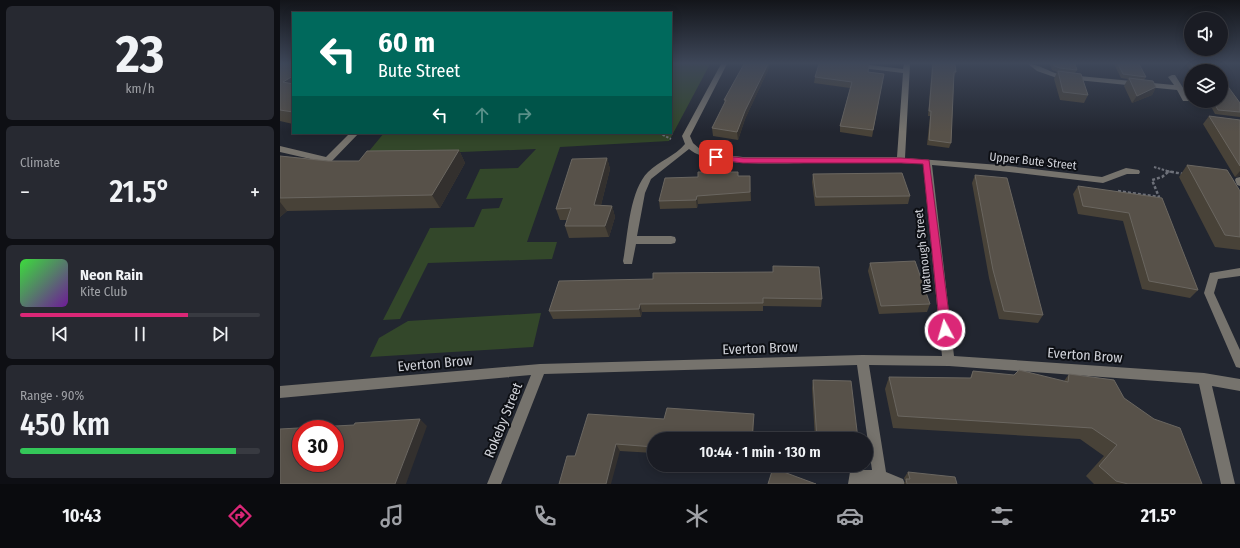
<!DOCTYPE html>
<meta charset="utf-8">
<style>
:root{--surface:#1a1c24;--page:#272931;--text:#f1f3f6;--muted:#9fa1a6;--line:#383a41;--accent:#db2777}
body{margin:0;font-family:"Fira Sans Condensed",sans-serif;background:var(--page);color:var(--text);height:100vh;display:flex;flex-direction:column;font-size:15px;white-space:nowrap}
*{box-sizing:border-box;margin:0}
p{font-size:13px;color:var(--muted)}
.icon{flex:none;width:22px;height:22px;fill:none;stroke:currentColor;stroke-width:2;stroke-linecap:round;stroke-linejoin:round}
.map{position:relative;flex:1;overflow:hidden}
.details{display:flex;flex-direction:column;gap:6px;padding:6px;background:#0e0f14;width:280px}
.details>*{flex:none}
.banner{position:absolute;left:12px;top:12px;width:380px;height:122px;border-radius:0px;box-shadow:0 2px 10px #0003,0 0 0 1px var(--line);background:#00695c;color:#fff;overflow:hidden}
.fabs{position:absolute;left:904px;top:12px;display:grid;gap:8px}
.fabs a{display:grid;place-items:center;width:44px;height:44px;border-radius:50%;background:var(--surface);box-shadow:0 2px 10px #0003,0 0 0 1px var(--line);font-size:20px}
.speed{position:absolute;left:12px;top:420px;display:flex;gap:8px;font-size:20px;font-weight:700;text-align:center}
.speed>*{display:grid;place-content:center;width:52px;height:52px;border-radius:50%;background:var(--surface);box-shadow:0 2px 10px #0003,0 0 0 1px var(--line);line-height:1}
.speed .limit{border:6px solid #d22;background:#fff;color:#111}
.pin{position:absolute;display:grid;place-items:center;width:34px;height:34px;color:#fff;margin:-17px;border-radius:8px;box-shadow:0 2px 6px #0006}
.me{position:absolute;width:44px;margin:-22px;rotate:354deg;stroke-linejoin:round;filter:drop-shadow(0 0 3px #0008)}
.turn{display:flex;align-items:center;gap:14px;height:84px;padding:0 20px;font-size:18px}
.turn .icon{width:52px;height:52px;stroke-width:2.5}
.turn b{display:block;font-size:28px;line-height:34px}
.lanes{display:flex;align-items:center;height:38px;padding:0 20px;background:#0003;justify-content:center;gap:20px;direction:ltr}
.lanes .off{opacity:.35}
.big{font-size:30px;font-weight:600;line-height:1.1}
.details .tile{flex:1;display:flex;flex-direction:column;justify-content:center;gap:6px;min-width:0;padding:0 14px;border-radius:6px;background:var(--page)}
.details .dial{align-items:center;gap:0}
.dial b{font-size:52px;line-height:1}
.song{display:flex;align-items:center;gap:12px}
.cover{width:48px;height:48px;border-radius:6px;background:linear-gradient(135deg,hsl(120 70% 55%),hsl(280 70% 35%))}
.played{height:4px;border-radius:2px;background:linear-gradient(90deg,var(--accent) 70%,var(--line) 70%)}
.keys{display:flex;justify-content:space-around;direction:ltr}
.heat{display:flex;justify-content:space-between;align-items:center;font-size:22px;direction:ltr}
.charge{height:6px;border-radius:3px;background:linear-gradient(90deg,#34c759 90%,var(--line) 0)}
.trip{position:absolute;left:367px;top:432px;width:226px;height:40px;border-radius:20px;background:var(--surface);box-shadow:0 2px 10px #0003,0 0 0 1px var(--line);font-weight:600;line-height:40px;text-align:center}
.tabs{display:flex;height:64px;justify-content:space-around;align-items:center;background:#0a0b0e;color:var(--muted)}
.tabs .icon{width:28px;height:28px}
.tabs .on{color:var(--accent)}
.tabs b{font-size:18px;color:var(--text)}
main{display:flex;flex:1;min-height:0}
.map>svg:first-child{display:block}
</style>
<main>
<section class="details">
<div class="tile dial"><b>23</b><p>km/h</p></div>
<div class="tile"><p>Climate</p>
<div class="heat"><a>−</a><b class="big">21.5°</b><a>+</a></div>
</div>
<div class="tile">
<div class="song"><i class="cover"></i><div><b>Neon Rain</b><p>Kite Club</p></div></div>
<div class="played"></div>
<div class="keys"><svg class="icon" aria-label="previous" viewBox="0 0 24 24"><path d="M18 5L8 12l10 7zM5 5v14"/></svg><svg class="icon" aria-label="pause" viewBox="0 0 24 24"><path d="M8 5v14M16 5v14"/></svg><svg class="icon" aria-label="next" viewBox="0 0 24 24"><path d="M6 5l10 7-10 7zM19 5v14"/></svg></div>
</div>
<div class="tile"><p>Range · 90%</p><b class="big">450 km</b><div class="charge"></div></div>
</section>
<div class="map">
<svg width="960" height="484" viewBox="0 0 960 484">
<rect width="100%" height="100%" fill="#222630"/>
<!-- green -->
<path fill="#33472a" d="M 391,64 L 430,64 L 389,141 L 280,147 L 247,242 L 277,242 L 272,259 L 148,263 L 120,319 L 103,320 L 150,228 L 194,227 L 202,209 L 219,208 L 223,198 L 186,199 L 200,169 L 238,168 L 256,149 L 85,156 L 104,133 L 391,133 Z
M 261,313 L 253,347 L 90,357 L 99,338 L 128,321 Z"/>
<g fill="none" stroke-linecap="round" stroke-linejoin="round">
<!-- path-far1 -->
<path stroke="#6d7079" stroke-width="2" stroke-dasharray="2.5 1.5" stroke-linecap="butt" d="M 379,133 L 391,139
M 874,167 L 891,172"/>
<!-- path -->
<path stroke="#6d7079" stroke-width="2.5" stroke-dasharray="3 2" stroke-linecap="butt" d="M 886,171 L 904,174
M 838,191 L 879,197 L 872,180 L 882,177 L 888,172"/>
<!-- minor -->
<path fill="#76736d" fill-rule="evenodd" d="M 441,64 L 447,64 L 410,136 L 413,143 L 421,150 L 436,154 L 463,157 L 617,157 L 623,73 L 565,66 L 562,64 L 582,64 L 623,69 L 624,64 L 630,64 L 625,158 L 720,165 L 822,177 L 846,168 L 859,170 L 860,172 L 859,174 L 847,174 L 823,183 L 720,171 L 652,165 L 674,356 L 924,373 L 960,379 L 960,391 L 932,386 L 955,484 L 941,484 L 919,384 L 669,366 L 589,365 L 606,472 L 623,479 L 625,484 L 568,484 L 570,472 L 575,470 L 592,470 L 577,365 L 264,374 L 221,484 L 207,484 L 251,375 L 0,398 L 0,386 L 260,364 L 582,355 L 662,356 L 643,164 L 621,163 C 591,163 562,163 532,163 C 503,163 431,168 409,149 L 371,179 L 365,193 L 357,236 L 391,236 L 395,237 L 396,240 L 395,243 L 391,244 L 356,244 L 352,264 L 344,264 L 343,261 C 348,236 349,191 368,172 C 379,161 395,156 405,144 L 402,136 Z
M 748,64 C 758,64 768,71 778,74 L 894,85 L 888,77 L 892,75 L 895,75 L 910,99 L 909,101 L 903,101 L 897,90 L 777,78 L 757,71 Z
M 70,133 L 79,133 L 51,162 L 48,163 L 0,152 L 0,146 L 46,157 Z
M 960,177 L 960,186 L 957,185 L 955,180 L 956,178 Z
M 960,268 L 960,276 L 938,279 L 934,293 L 960,350 L 960,368 L 956,367 L 924,293 L 930,273 Z"/>
</g>
<!-- wall -->
<path fill="#484238" d="M 0,64 L 13,64 L 13,124 L 0,121 Z
M 464,64 L 489,64 L 488,70 L 465,119 L 458,140 L 433,136 L 432,128 L 445,103 L 444,100 Z
M 652,64 L 675,64 L 676,72 L 674,77 L 671,143 L 669,148 L 647,145 L 650,116 L 648,116 Z
M 770,64 L 795,64 L 797,70 L 795,73 L 808,95 L 804,103 L 780,100 L 774,79 L 777,72 L 772,70 Z
M 834,64 L 859,64 L 866,77 L 864,80 L 876,87 L 872,95 L 852,103 L 844,86 L 848,79 L 841,78 Z
M 906,64 L 932,64 L 937,71 L 911,71 L 911,72 Z
M 588,72 L 604,74 L 592,137 L 560,132 L 560,126 L 570,88 L 534,83 L 535,77 Z
M 928,101 L 941,101 L 960,103 L 960,117 L 935,114 Z
M 929,116 L 960,120 L 960,176 L 955,177 L 923,124 Z
M 179,150 L 185,163 L 160,208 L 7,211 L 0,217 L 0,156 L 48,161 L 79,161 Z
M 327,158 L 330,169 L 321,205 L 332,206 L 335,217 L 329,237 L 289,238 L 285,226 L 287,220 L 280,220 L 276,209 Z
M 907,165 L 960,191 L 960,250 L 935,247 L 899,177 Z
M 458,172 L 458,176 L 470,176 L 471,201 L 418,204 L 417,208 L 380,209 L 379,201 L 418,177 Z
M 533,174 L 630,196 L 628,204 L 535,206 L 532,182 Z
M 695,175 L 763,315 L 758,323 L 719,319 L 709,278 L 692,183 Z
M 798,186 L 882,198 L 918,290 L 910,298 L 862,289 L 843,221 L 798,214 L 793,194 Z
M 590,263 L 650,304 L 647,312 L 599,314 L 588,271 Z
M 279,281 L 542,299 L 541,307 L 483,306 L 483,311 L 362,312 L 361,317 L 273,319 L 269,311 Z
M 693,371 L 784,381 L 789,374 L 844,398 L 922,484 L 814,484 L 806,476 L 824,456 L 800,439 L 613,428 L 605,389 L 609,377 L 690,378 Z
M 533,380 L 578,439 L 535,439 L 532,388 Z
M 384,419 L 474,421 L 473,439 L 374,439 L 374,453 L 340,451 L 295,456 Z
M 537,465 L 579,465 L 579,466 L 537,466 Z
M 628,472 L 677,484 L 624,484 L 625,481 L 624,478 Z"/>
<!-- shaded-wall -->
<path fill="#33302e" d="M 488,64 L 489,64 L 488,70 L 465,119 L 458,140 L 457,132 L 465,111 Z
M 13,76 L 13,95 L 3,82 Z
M 876,87 L 872,95 L 852,103 L 857,96 Z
M 179,150 L 185,163 L 160,208 L 152,195 Z
M 327,158 L 330,169 L 318,217 L 314,205 Z
M 960,171 L 960,176 L 955,177 Z
M 417,196 L 418,204 L 417,208 L 416,200 Z
M 0,202 L 7,211 L 0,217 Z
M 332,206 L 335,217 L 329,237 L 325,226 Z
M 360,304 L 362,312 L 361,317 L 359,309 Z
M 474,414 L 474,421 L 473,439 L 472,439 Z
M 140,419 L 147,426 L 126,484 L 115,484 Z
M 336,444 L 340,451 L 331,484 L 326,484 Z"/>
<!-- building -->
<path fill="#575149" stroke="#6a6660" fill-rule="evenodd" d="M 0,64 L 13,64 L 13,76 L 3,82 L 13,84 L 13,112 L 0,110 Z
M 464,64 L 488,64 L 465,111 L 457,132 L 432,128 L 446,100 L 444,100 Z
M 539,64 L 589,64 L 588,72 L 604,74 L 593,130 L 560,126 L 572,82 L 535,77 Z
M 653,64 L 675,64 L 676,72 L 674,72 L 671,143 L 649,140 L 651,111 L 649,111 Z
M 773,64 L 795,64 L 797,70 L 780,68 L 774,66 Z
M 838,64 L 859,64 L 866,77 L 843,74 Z
M 911,64 L 932,64 L 937,71 L 915,71 Z
M 778,71 L 801,74 L 808,95 L 783,92 Z
M 941,77 L 960,103 L 960,112 L 938,110 L 933,101 L 941,101 Z
M 849,78 L 873,81 L 876,87 L 857,96 Z
M 929,116 L 960,120 L 960,166 Z
M 179,150 L 152,195 L 0,198 L 0,156 L 48,161 L 79,161 L 87,151 Z
M 327,158 L 314,205 L 332,206 L 325,226 L 285,226 L 291,208 L 276,209 L 292,159 Z
M 907,165 L 947,170 L 960,191 L 960,237 L 945,235 Z
M 418,172 L 458,172 L 458,176 L 470,176 L 470,192 L 417,196 L 416,200 L 379,201 L 385,178 L 418,177 Z
M 622,173 L 630,196 L 536,197 L 533,174 Z
M 695,175 L 727,178 L 763,315 L 724,311 L 713,270 Z
M 798,186 L 882,198 L 918,290 L 869,281 L 849,213 L 803,206 Z
M 635,261 L 650,304 L 601,306 L 590,263 Z
M 493,266 L 539,267 L 542,299 L 483,298 L 483,303 L 360,304 L 359,309 L 269,311 L 279,281 L 373,279 L 373,273 L 493,272 Z
M 739,370 L 788,382 L 789,374 L 834,380 L 844,398 L 874,419 L 900,428 L 922,484 L 848,484 L 836,481 L 819,466 L 837,445 L 812,428 L 618,416 L 609,377 L 691,378 L 693,371 L 734,375 Z
M 533,380 L 571,381 L 578,439 L 537,439 Z
M 387,408 L 474,414 L 472,439 L 438,439 L 387,435 L 386,439 L 374,439 L 374,447 L 336,444 L 326,484 L 279,484 L 287,456 L 295,456 L 308,414 L 384,419 Z
M 140,419 L 115,484 L 0,484 L 0,429 L 74,425 L 75,423 ZM 21,429 L 55,429 L 55,463 L 21,463 Z
M 493,468 L 536,484 L 488,484 Z
M 628,472 L 675,477 L 677,484 L 627,484 L 626,479 L 630,479 Z"/>
<!-- sky -->
<linearGradient id="sky" x2="0" y2="1"><stop stop-color="#13151a"/><stop offset="0.48" stop-color="#3e4759"/><stop offset="1" stop-color="#3e4759" stop-opacity="0"/></linearGradient>
<rect width="960" height="132" fill="url(#sky)"/>
<!-- route -->
<path fill="#db2777" stroke="#8e194d" d="M 436,155 L 463,158 L 621,158 L 649,160 L 671,330 L 669,333 L 665,334 L 662,333 L 660,330 L 643,164 L 621,163 L 463,163 L 433,159 L 432,157 Z"/>
<g text-anchor="middle" stroke-width="4" stroke-linejoin="round" paint-order="stroke">
<!-- street labels -->
<g font-size="12" fill="#d0d2d9" stroke="#0d0f14">
<text transform="translate(753 161) rotate(6)" y="4">Upper Bute Street</text>
<text transform="translate(643 251) rotate(-96)" y="4">Watmough Street</text>
</g>
<!-- near-street labels -->
<g font-size="14" fill="#d0d2d9" stroke="#0d0f14">
<text transform="translate(480 348) rotate(-2)" y="5">Everton Brow</text>
<text transform="translate(805 355) rotate(4)" y="5">Everton Brow</text>
<text transform="translate(155 363) rotate(-5)" y="5">Everton Brow</text>
<text transform="translate(223 420) rotate(-68)" y="5">Rokeby Street</text>
</g>
</g>
</svg>
<div class="fabs">
<a><svg class="icon" aria-label="sound" viewBox="0 0 24 24"><path d="M4 9h4l5-4v14l-5-4H4zM17 9q2 3 0 6"/></svg></a>
<a><svg class="icon" aria-label="layers" viewBox="0 0 24 24"><path d="M12 4l9 5-9 5-9-5zM3 14l9 5 9-5"/></svg></a>
</div>
<div class="speed"><div class="limit">30</div></div>
<div class="pin" style="left:436px;top:157px;background:#d93025"><svg class="icon" aria-label="arrive" viewBox="0 0 24 24"><path d="M6 21V4h12l-3 4 3 4H6"/></svg></div>
<svg class="me" style="left:665px;top:330px" viewBox="-20 -20 40 40"><circle r="17" fill="#db2777" stroke="#fff" stroke-width="3"/><path d="M0-11L8 9 0 5-8 9z" fill="#fff"/></svg>
<div class="trip">10:44 · 1 min · 130 m</div>
<div class="banner">
<div class="turn"><svg class="icon" aria-label="left" viewBox="0 0 24 24"><path d="M17 20v-9H6M10 6l-5 5 5 5"/></svg><div><b>60 m</b>Bute Street</div></div>
<div class="lanes"><svg class="icon" aria-label="left" viewBox="0 0 24 24"><path d="M17 20v-9H6M10 6l-5 5 5 5"/></svg><svg class="icon off" aria-label="ahead" viewBox="0 0 24 24"><path d="M12 20V5M6 11l6-6 6 6"/></svg><svg class="icon off" aria-label="right" viewBox="0 0 24 24"><path d="M7 20v-9h11M14 6l5 5-5 5"/></svg></div>
</div>
</div>
</main>
<nav class="tabs">
<b>10:43</b>
<svg class="icon on" aria-label="directions" viewBox="0 0 24 24"><path d="M12 3l9 9-9 9-9-9zM9 14v-3h6M13 9l2 2-2 2"/></svg>
<svg class="icon" aria-label="music" viewBox="0 0 24 24"><path d="M9 18V5l10-2v13"/><circle cx="6" cy="18" r="3"/><circle cx="16" cy="16" r="3"/></svg>
<svg class="icon" aria-label="phone" viewBox="0 0 24 24"><path d="M5 4h4l2 5-3 2q2 4 5 5l2-3 5 2v4C11 20 4 13 5 4z"/></svg>
<svg class="icon" aria-label="climate" viewBox="0 0 24 24"><path d="M12 3v18M4 7l16 10M4 17L20 7"/></svg>
<svg class="icon" aria-label="car" viewBox="0 0 24 24"><path d="M5 17H2v-5l4-1 3-4h7l3 4 3 1v5h-3M9 17h6M6 11h13"/><circle cx="7" cy="17" r="2"/><circle cx="17" cy="17" r="2"/></svg>
<svg class="icon" aria-label="filters" viewBox="0 0 24 24"><path d="M4 7h16M4 17h16"/><circle cx="9" cy="7" r="2"/><circle cx="15" cy="17" r="2"/></svg>
<b>21.5°</b>
</nav>
